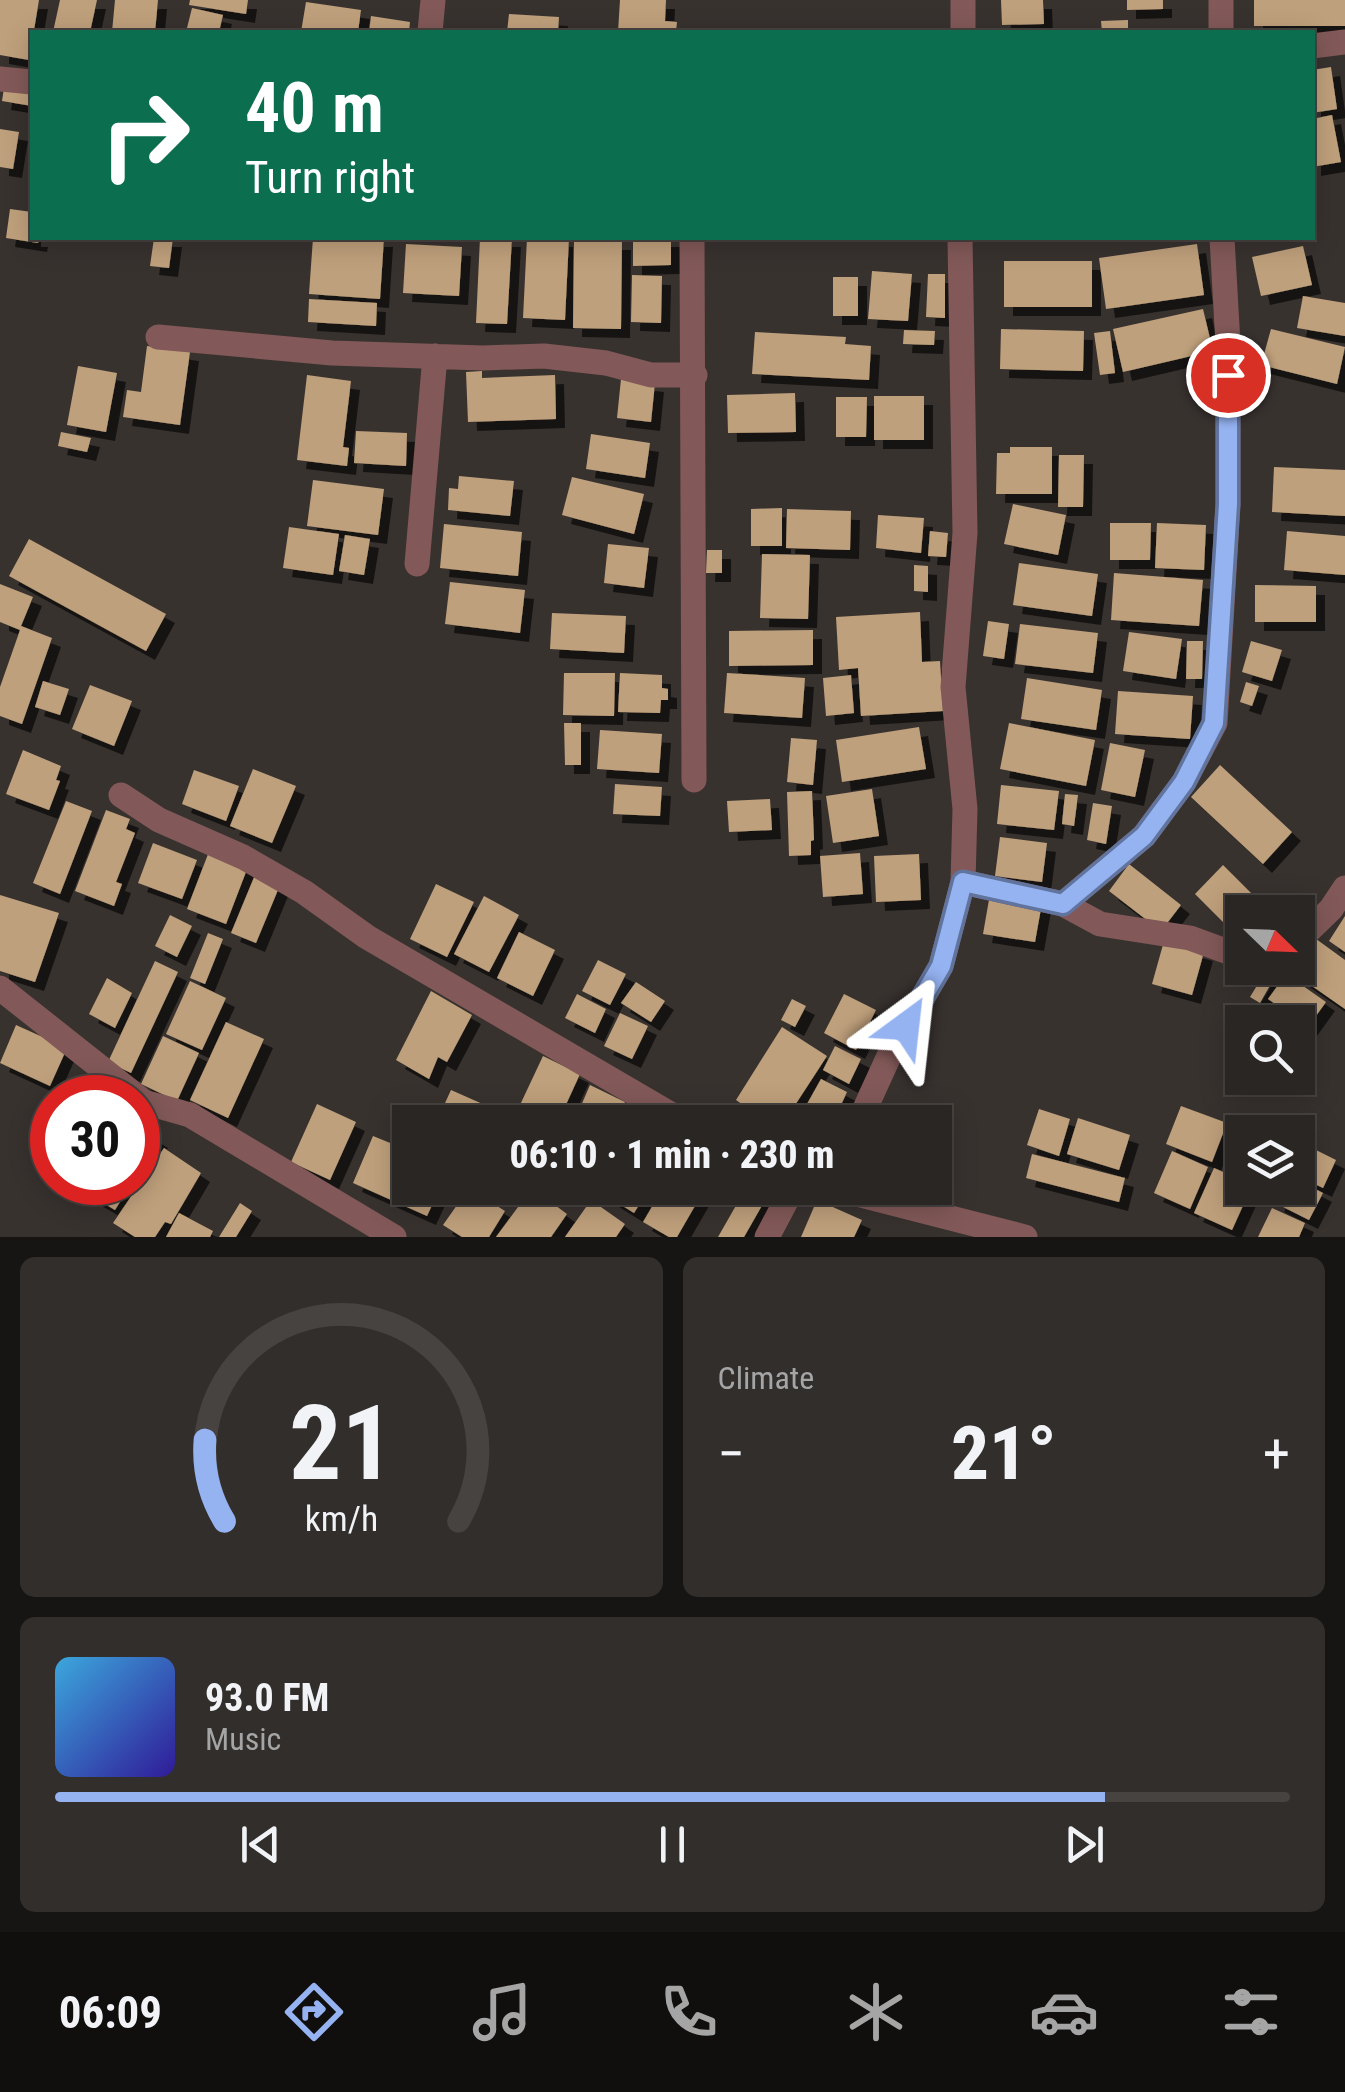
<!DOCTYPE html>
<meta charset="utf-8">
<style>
:root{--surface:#2a2623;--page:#322e2b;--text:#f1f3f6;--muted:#a5a5a6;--line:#464341;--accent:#95b2f1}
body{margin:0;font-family:"Roboto Condensed",sans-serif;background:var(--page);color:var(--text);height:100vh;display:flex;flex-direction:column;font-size:38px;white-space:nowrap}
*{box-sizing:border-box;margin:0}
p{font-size:32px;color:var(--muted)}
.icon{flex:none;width:55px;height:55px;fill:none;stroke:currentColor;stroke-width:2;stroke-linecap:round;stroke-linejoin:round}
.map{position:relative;height:1237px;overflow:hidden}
.details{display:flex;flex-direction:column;gap:20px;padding:20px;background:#171513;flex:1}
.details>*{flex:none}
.guide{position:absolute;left:30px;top:30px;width:1285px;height:210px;border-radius:0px;box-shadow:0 5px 25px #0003,0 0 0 2px var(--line);background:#0b6e4f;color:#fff;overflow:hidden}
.needle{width:65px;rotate:113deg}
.buttons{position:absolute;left:1225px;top:895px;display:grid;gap:20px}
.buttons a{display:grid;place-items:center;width:90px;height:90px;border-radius:0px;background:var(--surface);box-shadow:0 5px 25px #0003,0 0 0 2px var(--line);font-size:50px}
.speed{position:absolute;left:30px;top:1075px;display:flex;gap:20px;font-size:50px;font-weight:700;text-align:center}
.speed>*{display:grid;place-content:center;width:130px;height:130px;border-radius:50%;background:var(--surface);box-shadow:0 5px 25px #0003,0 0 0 2px var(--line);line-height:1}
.speed .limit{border:15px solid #d22;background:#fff;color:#111}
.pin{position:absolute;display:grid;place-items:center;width:85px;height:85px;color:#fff;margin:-42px;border:5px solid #fff;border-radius:50%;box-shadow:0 2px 10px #0007}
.me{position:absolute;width:110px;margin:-55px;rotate:30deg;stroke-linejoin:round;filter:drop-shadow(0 0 8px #0008)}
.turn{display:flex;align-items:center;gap:35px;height:210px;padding:0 50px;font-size:45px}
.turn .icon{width:130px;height:130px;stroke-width:2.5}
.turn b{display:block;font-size:70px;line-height:85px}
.big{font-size:75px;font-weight:800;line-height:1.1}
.details .card{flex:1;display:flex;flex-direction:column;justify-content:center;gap:15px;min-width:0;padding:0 35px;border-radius:15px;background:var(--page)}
.details .dial{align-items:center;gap:0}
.dial svg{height:260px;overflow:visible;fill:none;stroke:var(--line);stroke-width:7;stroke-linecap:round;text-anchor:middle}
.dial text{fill:var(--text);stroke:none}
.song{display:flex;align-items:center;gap:30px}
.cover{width:120px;height:120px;border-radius:15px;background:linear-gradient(135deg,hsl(200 70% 55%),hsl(250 70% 35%))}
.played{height:10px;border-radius:5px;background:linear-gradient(90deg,var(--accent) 85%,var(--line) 85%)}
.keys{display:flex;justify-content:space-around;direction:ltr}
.heat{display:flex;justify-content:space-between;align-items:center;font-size:55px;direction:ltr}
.details .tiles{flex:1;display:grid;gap:20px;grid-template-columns:1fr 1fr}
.card:last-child{grid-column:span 2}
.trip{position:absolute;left:392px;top:1105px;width:560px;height:100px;border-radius:0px;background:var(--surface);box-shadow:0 5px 25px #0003,0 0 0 2px var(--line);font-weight:800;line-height:100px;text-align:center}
.tab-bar{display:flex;height:160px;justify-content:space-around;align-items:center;background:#110f0e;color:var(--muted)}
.tab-bar .icon{width:70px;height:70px}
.tab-bar .current{color:var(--accent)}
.tab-bar b{font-size:45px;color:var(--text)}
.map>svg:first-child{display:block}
</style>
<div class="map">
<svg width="1345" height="1237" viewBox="0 0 1345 1237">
<defs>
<filter id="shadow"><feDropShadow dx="9" dy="9" stdDeviation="0" flood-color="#0009"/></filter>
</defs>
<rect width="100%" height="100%" fill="#38322f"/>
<!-- building -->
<path fill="#bfa07c" filter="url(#shadow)" d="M 0,0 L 39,0 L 29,60 L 0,55 Z
M 60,0 L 97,0 L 90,32 L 53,32 Z
M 115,0 L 158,0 L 155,32 L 112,32 Z
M 190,0 L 248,0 L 246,14 L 189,5 Z
M 620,0 L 666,0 L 665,21 L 677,22 L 676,32 L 618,32 Z
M 1001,0 L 1043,0 L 1044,24 L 1002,25 Z
M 1127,0 L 1163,0 L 1163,9 L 1127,10 Z
M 1254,0 L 1345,0 L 1345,26 L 1254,26 Z
M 306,2 L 361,10 L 358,32 L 301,32 Z
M 192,8 L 223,15 L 219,32 L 186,32 Z
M 509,14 L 559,17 L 558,32 L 507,32 Z
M 371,16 L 410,22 L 409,32 L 369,32 Z
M 1128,20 L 1128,32 L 1102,32 L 1101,21 Z
M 1331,67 L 1337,109 L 1312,113 L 1312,70 Z
M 4,88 L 32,92 L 32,106 L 2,101 Z
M 1332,115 L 1341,162 L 1312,167 L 1312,119 Z
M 0,129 L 19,132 L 13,169 L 0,167 Z
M 10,209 L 32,212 L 32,238 L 39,238 L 38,243 L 6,238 Z
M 154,238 L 173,238 L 169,268 L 150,266 Z
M 313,238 L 384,238 L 380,299 L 309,294 Z
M 480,238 L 512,238 L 507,324 L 476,323 Z
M 527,238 L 569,238 L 565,320 L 523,318 Z
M 633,238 L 671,238 L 671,265 L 633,266 Z
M 574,241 L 622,241 L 621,329 L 573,328 Z
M 406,244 L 462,247 L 459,296 L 403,293 Z
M 1197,244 L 1204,295 L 1106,309 L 1099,258 Z
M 1303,246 L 1312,285 L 1261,296 L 1252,257 Z
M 1004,261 L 1092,261 L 1092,307 L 1004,307 Z
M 872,271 L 912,274 L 908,321 L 868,319 Z
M 928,274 L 945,274 L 945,318 L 926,317 Z
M 632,275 L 662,276 L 661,323 L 631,322 Z
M 833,277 L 858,277 L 858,316 L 833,316 Z
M 1303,296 L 1345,303 L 1345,336 L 1297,328 Z
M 309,299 L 377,303 L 376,326 L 308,322 Z
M 1203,309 L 1213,351 L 1123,372 L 1113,329 Z
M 1001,329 L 1084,331 L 1083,371 L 1000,369 Z
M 1271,329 L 1345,347 L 1337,384 L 1261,365 Z
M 904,330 L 935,331 L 934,345 L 903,344 Z
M 1110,331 L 1115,373 L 1100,375 L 1094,333 Z
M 755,332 L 846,337 L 845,344 L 871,346 L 869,380 L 752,374 Z
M 147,346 L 190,352 L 180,425 L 123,417 L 127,390 L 141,392 Z
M 78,366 L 117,373 L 106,432 L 67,425 Z
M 482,371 L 482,378 L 555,375 L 556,419 L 468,422 L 466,372 Z
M 307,375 L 351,381 L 343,447 L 349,448 L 347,466 L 297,460 Z
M 621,379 L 655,383 L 651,422 L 617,418 Z
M 795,393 L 796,432 L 728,433 L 727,395 Z
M 874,396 L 924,396 L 924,440 L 874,440 Z
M 836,397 L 867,397 L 866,437 L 836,437 Z
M 356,431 L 407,433 L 406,466 L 354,463 Z
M 61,432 L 91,438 L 87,452 L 58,446 Z
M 591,434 L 650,443 L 645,478 L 586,469 Z
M 1010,447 L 1052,447 L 1052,494 L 996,494 L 997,453 L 1010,453 Z
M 1059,455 L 1084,455 L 1083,507 L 1058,507 Z
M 1274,467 L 1345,470 L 1345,516 L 1272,512 Z
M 459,476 L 514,481 L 510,516 L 448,510 L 449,488 L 458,489 Z
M 572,477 L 644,494 L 634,534 L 562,515 Z
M 313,480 L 384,489 L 378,535 L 307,526 Z
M 1013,504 L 1066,515 L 1058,555 L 1004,544 Z
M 782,508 L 782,546 L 751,546 L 751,509 Z
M 787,509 L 851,511 L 850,550 L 786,548 Z
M 878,515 L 924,518 L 921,553 L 876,548 Z
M 1110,523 L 1151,523 L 1150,560 L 1110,560 Z
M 1157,523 L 1206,525 L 1204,570 L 1155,568 Z
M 444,524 L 522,532 L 518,576 L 440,568 Z
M 289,527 L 339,534 L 333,575 L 283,568 Z
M 930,531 L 948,533 L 946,557 L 928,556 Z
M 1287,531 L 1345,536 L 1345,575 L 1284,570 Z
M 345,535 L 370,539 L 364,575 L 339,571 Z
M 29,539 L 166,614 L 146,651 L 9,576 Z
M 608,544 L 649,548 L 644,588 L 604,583 Z
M 707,550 L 722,550 L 722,573 L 706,573 Z
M 762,554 L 810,555 L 808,619 L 760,618 Z
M 1019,563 L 1098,574 L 1092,616 L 1013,605 Z
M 914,565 L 928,566 L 928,592 L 914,591 Z
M 1114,573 L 1203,580 L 1199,626 L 1111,620 Z
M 450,582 L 525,590 L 520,633 L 445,624 Z
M 0,584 L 33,597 L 21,626 L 52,638 L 22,724 L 0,716 L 0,687 L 20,630 L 0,622 Z
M 1255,585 L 1316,586 L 1316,622 L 1255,622 Z
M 920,612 L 922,662 L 940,661 L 943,711 L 861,716 L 858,668 L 839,670 L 836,617 Z
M 552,613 L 626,616 L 624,653 L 550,649 Z
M 988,621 L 1009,624 L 1004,659 L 983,656 Z
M 1020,624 L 1098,633 L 1093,673 L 1015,664 Z
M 813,630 L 813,665 L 729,666 L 729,631 Z
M 1129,632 L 1182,639 L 1176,679 L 1123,671 Z
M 1187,641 L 1203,641 L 1202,679 L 1186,679 Z
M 1251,641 L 1282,650 L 1272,681 L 1242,672 Z
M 564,673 L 615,673 L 614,716 L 563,715 Z
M 620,673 L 662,675 L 662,688 L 668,689 L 668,700 L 661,700 L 660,713 L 618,712 Z
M 727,673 L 805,678 L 802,718 L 724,713 Z
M 851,675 L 854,713 L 826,716 L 823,678 Z
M 1027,678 L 1102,690 L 1096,730 L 1021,719 Z
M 43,681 L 69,689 L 60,715 L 35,707 Z
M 1246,682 L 1259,686 L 1252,706 L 1240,702 Z
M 90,685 L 132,701 L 114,746 L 72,729 Z
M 1118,691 L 1193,696 L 1190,739 L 1115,734 Z
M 564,723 L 581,723 L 581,765 L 565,765 Z
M 1009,723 L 1095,740 L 1086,786 L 1000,769 Z
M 919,727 L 926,769 L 842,782 L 836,740 Z
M 600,730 L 662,734 L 659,773 L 597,769 Z
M 791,738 L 817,740 L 813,785 L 787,782 Z
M 1110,743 L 1145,750 L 1135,797 L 1101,790 Z
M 23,750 L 61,766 L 56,780 L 60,781 L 49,810 L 6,794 Z
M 1220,765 L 1292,832 L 1263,864 L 1191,797 Z
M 253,769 L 296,786 L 272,843 L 230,826 Z
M 194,770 L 239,786 L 226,821 L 182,804 Z
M 615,784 L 662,787 L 660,816 L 613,814 Z
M 1001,785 L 1059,791 L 1054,830 L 997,824 Z
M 872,789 L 879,836 L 833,843 L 826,796 Z
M 812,791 L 814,840 L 811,841 L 811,855 L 789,856 L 787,792 Z
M 1065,794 L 1078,795 L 1074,826 L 1062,824 Z
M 770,799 L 772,830 L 729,832 L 727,801 Z
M 66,801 L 92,811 L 60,894 L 33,883 Z
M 1093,803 L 1112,806 L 1106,844 L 1087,840 Z
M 106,810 L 130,819 L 126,829 L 135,833 L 116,882 L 122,884 L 114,906 L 75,891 Z
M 1000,837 L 1047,843 L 1042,882 L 995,876 Z
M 153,843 L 197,860 L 182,899 L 138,883 Z
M 210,849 L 249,864 L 226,924 L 187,909 Z
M 860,853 L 863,894 L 823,897 L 820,856 Z
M 919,854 L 921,900 L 876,902 L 874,856 Z
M 1129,864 L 1181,905 L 1161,931 L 1109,891 Z
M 1223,865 L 1258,900 L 1242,912 L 1230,929 L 1195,894 Z
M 255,875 L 280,885 L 256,943 L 231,933 Z
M 436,884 L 474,902 L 447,957 L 410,939 Z
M 990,894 L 1042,903 L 1035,942 L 983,934 Z
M 0,895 L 59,913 L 35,982 L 0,971 Z
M 484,896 L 519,915 L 489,972 L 454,954 Z
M 170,915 L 192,926 L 177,957 L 155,946 Z
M 1345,916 L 1345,952 L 1329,941 Z
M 519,932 L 555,950 L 533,996 L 497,978 Z
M 208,933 L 223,939 L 205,984 L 190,978 Z
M 1312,936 L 1345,960 L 1345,1009 L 1289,970 L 1298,968 L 1298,957 Z
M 1164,941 L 1204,952 L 1192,995 L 1152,984 Z
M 598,960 L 626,974 L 610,1005 L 582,991 Z
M 155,961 L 178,972 L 131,1073 L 108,1062 Z
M 1267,969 L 1276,975 L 1260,1003 L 1250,997 Z
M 1286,974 L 1326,1002 L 1308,1027 L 1268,999 Z
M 107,978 L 132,993 L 115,1028 L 89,1014 Z
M 190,981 L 226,998 L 202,1050 L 166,1034 Z
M 636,982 L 665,1001 L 651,1022 L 621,1003 Z
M 431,991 L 472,1015 L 447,1062 L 438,1057 L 429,1079 L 396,1060 Z
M 577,994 L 606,1009 L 595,1033 L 565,1018 Z
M 844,994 L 876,1010 L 856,1050 L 824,1033 Z
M 792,999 L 806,1006 L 795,1027 L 781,1020 Z
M 620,1013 L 648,1026 L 632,1059 L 604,1046 Z
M 226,1022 L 264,1039 L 228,1118 L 190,1100 Z
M 16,1025 L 67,1048 L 50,1086 L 0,1063 Z
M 782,1027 L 827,1056 L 784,1122 L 745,1122 L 739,1118 L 746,1107 L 736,1100 Z
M 163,1036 L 199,1053 L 177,1101 L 141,1084 Z
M 835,1046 L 861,1059 L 849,1084 L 823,1070 Z
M 543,1056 L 580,1074 L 558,1122 L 512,1122 Z
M 85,1077 L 104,1092 L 99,1098 L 69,1098 Z
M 821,1079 L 847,1092 L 833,1122 L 797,1122 Z
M 590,1085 L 625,1102 L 616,1122 L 574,1122 Z
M 451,1090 L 494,1109 L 488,1122 L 458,1122 L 440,1114 Z
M 317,1104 L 356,1122 L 330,1180 L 291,1162 Z
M 1181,1106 L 1227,1123 L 1212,1162 L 1166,1144 Z
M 1039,1109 L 1070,1119 L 1059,1156 L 1027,1145 Z
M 1078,1118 L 1130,1135 L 1119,1170 L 1067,1154 Z
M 138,1126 L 159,1139 L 138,1173 Z
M 373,1136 L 410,1151 L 410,1188 L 440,1188 L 427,1216 L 353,1183 Z
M 1302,1143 L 1336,1160 L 1323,1188 L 1298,1176 L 1298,1153 Z
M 164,1148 L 201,1173 L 171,1224 L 165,1222 L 155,1237 L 135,1237 L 113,1223 Z
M 1172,1151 L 1208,1167 L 1190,1209 L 1154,1193 Z
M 1032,1154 L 1125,1178 L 1119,1202 L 1026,1178 Z
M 1214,1168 L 1242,1180 L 1242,1188 L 1251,1188 L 1232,1230 L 1194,1213 Z
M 1298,1180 L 1323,1193 L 1309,1220 L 1275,1203 L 1283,1188 L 1298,1188 Z
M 85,1182 L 132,1182 L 115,1210 L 81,1190 Z
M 469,1188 L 505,1211 L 489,1237 L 462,1237 L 443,1225 Z
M 532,1188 L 567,1214 L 551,1237 L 496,1237 Z
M 605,1188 L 650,1188 L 634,1213 L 602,1193 Z
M 663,1188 L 696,1188 L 703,1192 L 677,1237 L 669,1237 L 643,1222 Z
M 746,1188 L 772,1188 L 744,1237 L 718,1237 Z
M 591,1200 L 625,1224 L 616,1237 L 565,1237 Z
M 817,1200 L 862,1220 L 854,1237 L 801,1237 Z
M 240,1203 L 252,1211 L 236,1237 L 219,1237 Z
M 1272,1208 L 1305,1223 L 1299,1237 L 1258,1237 Z
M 179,1213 L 213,1231 L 210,1237 L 166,1237 Z"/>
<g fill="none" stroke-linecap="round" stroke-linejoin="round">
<!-- street -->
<path stroke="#825958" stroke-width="25" d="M 1221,0 L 1221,32
M 430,32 L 433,0
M 963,32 L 963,0
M 1312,46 L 1345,42
M 0,79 L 32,82
M 692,238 L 694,780
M 158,337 L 332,353 L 483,358 L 544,356 L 606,363 L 651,375 L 695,375
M 417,564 L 435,356
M 121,795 L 159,820 L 243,857 L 304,892 L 367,937 L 684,1122
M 963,882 L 1063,904 L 1100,924 L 1190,938 L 1242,957
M 1063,904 L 1144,836 L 1184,782 L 1215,723 L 1228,504 L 1228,344 L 1222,238
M 1298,941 L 1331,909 L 1345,888
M 0,988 L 144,1102 L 190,1115 L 394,1237
M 859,1122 L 889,1056 L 941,966 L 963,882 L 965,809 L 953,687 L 965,533 L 960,238
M 833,1188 L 1025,1237
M 767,1237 L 793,1188"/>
</g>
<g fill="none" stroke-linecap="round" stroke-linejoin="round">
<defs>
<path id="route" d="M 906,1026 L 941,966 L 963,882 L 1063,904 L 1144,836 L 1184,782 L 1214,723 L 1228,504 L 1228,375"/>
</defs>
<!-- route casing -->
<use href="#route" stroke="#61749d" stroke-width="25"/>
<!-- route -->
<use href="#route" stroke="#95b2f1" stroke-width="18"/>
</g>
</svg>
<div class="buttons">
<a><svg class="needle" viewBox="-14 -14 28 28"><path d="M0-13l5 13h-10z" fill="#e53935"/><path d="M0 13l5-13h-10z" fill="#a5a5a6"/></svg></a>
<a><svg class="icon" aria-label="search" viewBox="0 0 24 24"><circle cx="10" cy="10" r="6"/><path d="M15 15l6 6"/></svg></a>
<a><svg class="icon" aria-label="layers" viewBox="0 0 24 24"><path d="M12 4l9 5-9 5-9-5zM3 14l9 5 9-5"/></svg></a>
</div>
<div class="speed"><div class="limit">30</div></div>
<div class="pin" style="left:1228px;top:375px;background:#d93025"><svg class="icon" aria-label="arrive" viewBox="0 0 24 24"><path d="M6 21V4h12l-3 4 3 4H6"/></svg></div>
<svg class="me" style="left:906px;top:1026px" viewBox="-20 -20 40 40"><path d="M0-17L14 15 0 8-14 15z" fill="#95b2f1" stroke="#fff" stroke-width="4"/></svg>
<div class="trip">06:10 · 1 min · 230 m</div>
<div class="guide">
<div class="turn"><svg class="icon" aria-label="right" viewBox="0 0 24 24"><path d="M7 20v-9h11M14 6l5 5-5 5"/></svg><div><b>40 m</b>Turn right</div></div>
</div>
</div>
<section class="details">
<div class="tiles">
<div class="card dial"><svg viewBox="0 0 100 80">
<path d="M14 69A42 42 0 1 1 86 69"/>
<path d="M14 69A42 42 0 0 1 8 44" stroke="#95b2f1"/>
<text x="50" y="56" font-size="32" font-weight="700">21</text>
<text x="50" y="72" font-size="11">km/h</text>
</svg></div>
<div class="card"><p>Climate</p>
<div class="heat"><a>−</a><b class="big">21°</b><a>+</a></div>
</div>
<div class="card">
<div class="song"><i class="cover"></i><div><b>93.0 FM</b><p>Music</p></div></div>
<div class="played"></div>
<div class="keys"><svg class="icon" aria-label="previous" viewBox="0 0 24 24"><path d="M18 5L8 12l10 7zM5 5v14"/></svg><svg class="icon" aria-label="pause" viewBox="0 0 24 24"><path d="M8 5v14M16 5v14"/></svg><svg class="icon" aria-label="next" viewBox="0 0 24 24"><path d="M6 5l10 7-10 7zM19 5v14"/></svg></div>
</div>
</div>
</section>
<nav class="tab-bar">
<b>06:09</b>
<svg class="icon current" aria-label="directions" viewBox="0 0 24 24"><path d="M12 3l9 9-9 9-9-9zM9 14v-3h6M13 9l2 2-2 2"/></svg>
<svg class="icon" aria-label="music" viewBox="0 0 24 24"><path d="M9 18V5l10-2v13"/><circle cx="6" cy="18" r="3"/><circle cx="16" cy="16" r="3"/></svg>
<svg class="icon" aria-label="phone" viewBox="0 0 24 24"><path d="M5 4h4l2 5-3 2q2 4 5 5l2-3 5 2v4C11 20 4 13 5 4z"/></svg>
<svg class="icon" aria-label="climate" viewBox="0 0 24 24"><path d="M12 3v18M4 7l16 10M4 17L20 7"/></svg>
<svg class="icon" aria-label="car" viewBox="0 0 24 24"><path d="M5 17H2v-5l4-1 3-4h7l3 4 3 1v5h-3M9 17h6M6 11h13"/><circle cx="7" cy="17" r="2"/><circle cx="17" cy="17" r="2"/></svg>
<svg class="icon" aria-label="filters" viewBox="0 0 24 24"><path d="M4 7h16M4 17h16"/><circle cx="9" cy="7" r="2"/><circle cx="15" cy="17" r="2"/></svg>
</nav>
